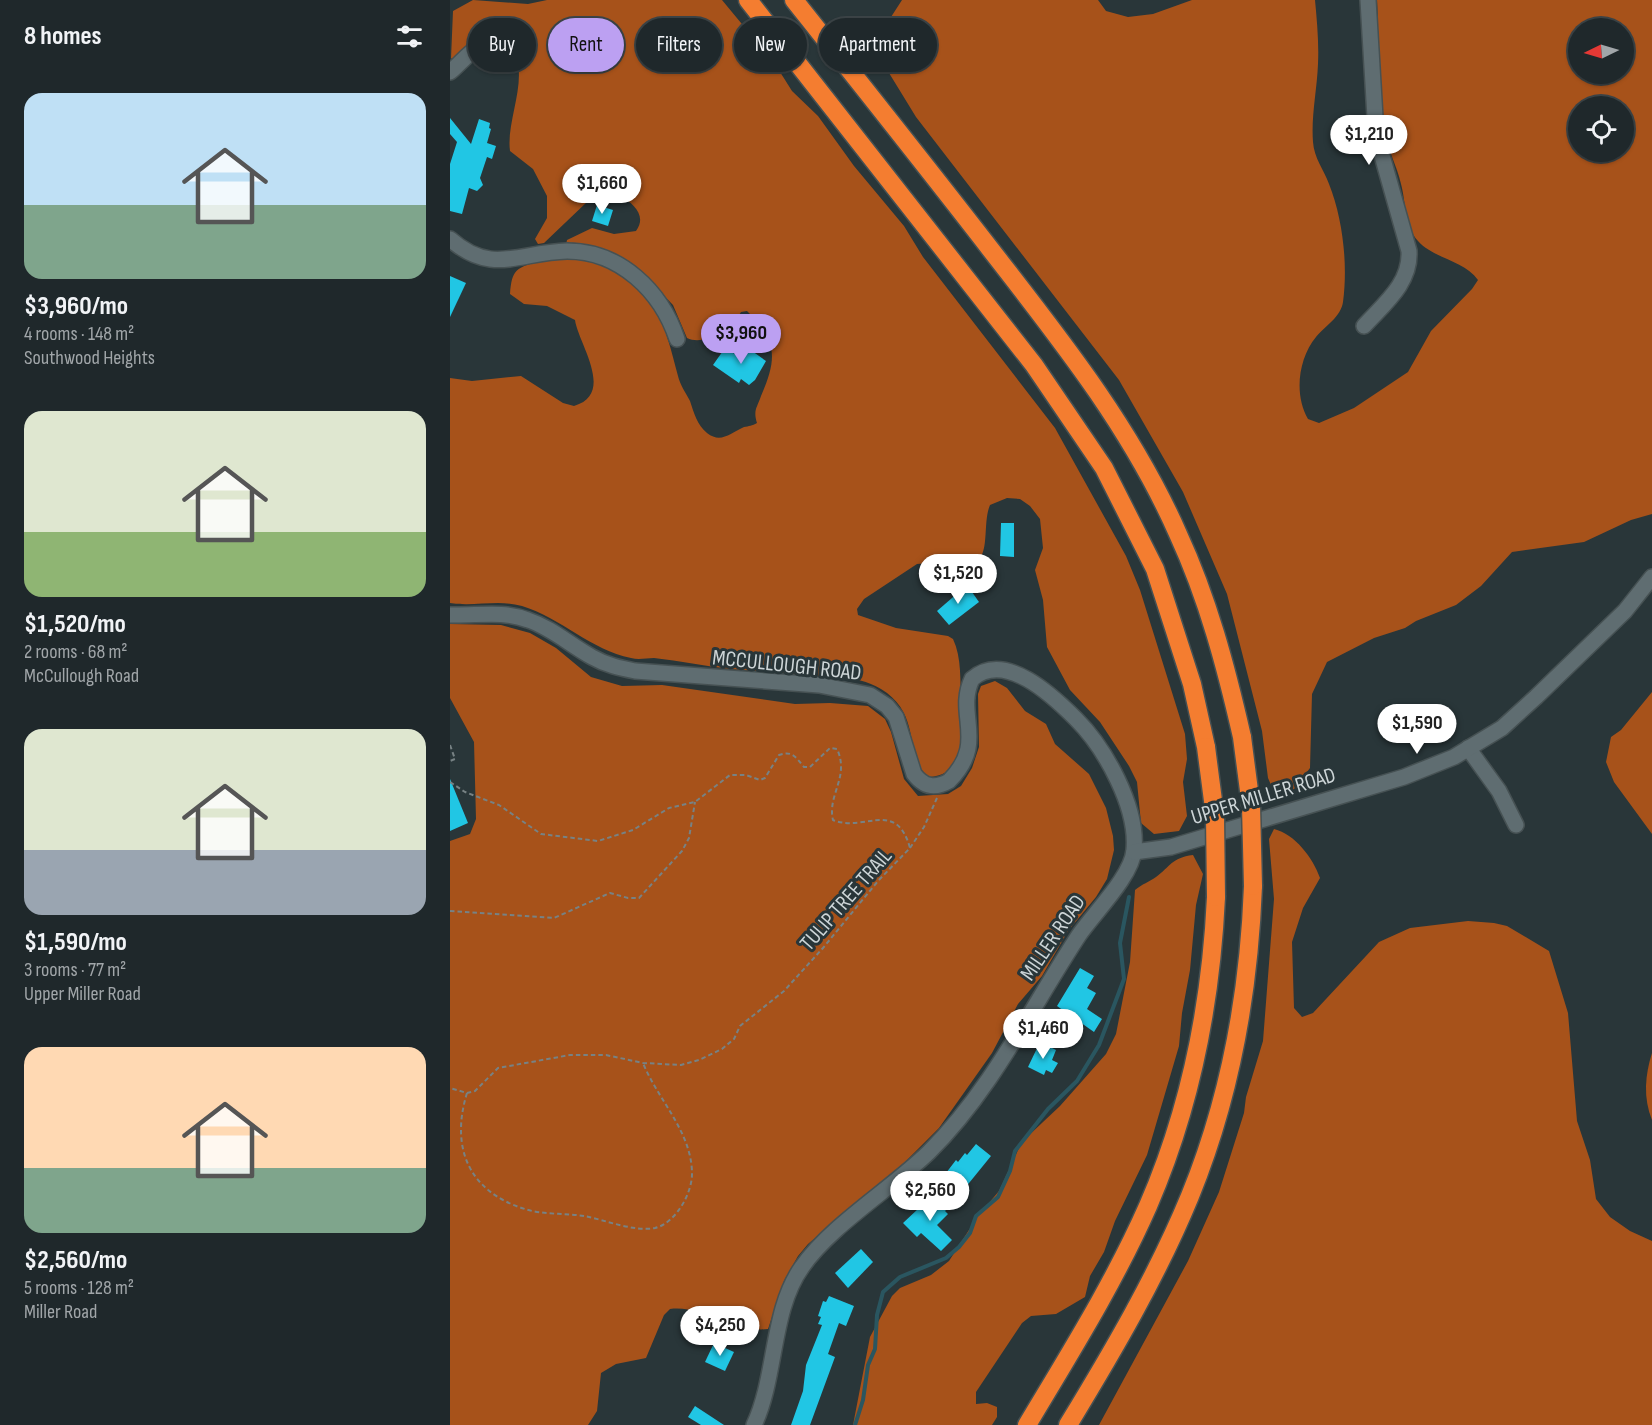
<!DOCTYPE html>
<html lang="en">
<head>
<meta charset="utf-8">
<style>
  :root { --surface:#1f282b; --page:#273033; --text:#f1f3f6; --muted:#a1a6a9; --line:#3c4447; --accent:#bca0f2 }
  body { margin:0; font-family:"Sofia Sans Condensed",sans-serif; background:var(--page); color:var(--text); height:100vh; display:flex; flex-direction:column; font-size:22px; white-space:nowrap }
  * { box-sizing:border-box; margin:0 }
  p { font-size:20px; color:var(--muted) }
  .icon { flex:none; width:33px; height:33px; fill:none; stroke:currentColor; stroke-width:2; stroke-linecap:round; stroke-linejoin:round }
  .map { position:relative; flex:1; overflow:hidden }
  .sheet { display:flex; flex-direction:column; background:var(--surface); width:450px }
  .sheet>* { flex:none }
  .top-card { position:absolute; left:18px; top:18px; width:570px; height:54px; display:flex; gap:12px }
  .needle { width:39px; rotate:265deg }
  .tools { position:absolute; left:1118px; top:18px; display:grid; gap:12px }
  .tools a { display:grid; place-items:center; width:66px; height:66px; border-radius:50%; background:var(--surface); box-shadow:0 2px 4px #0004,0 0 0 2px var(--line); font-size:30px }
  .price { position:absolute; translate:-50% -51px; padding:0 14px; border-radius:21px; background:#fff; color:#222; font-size:20px; line-height:39px; filter:drop-shadow(0 2px 3px #0008) }
  .price::after { content:''; position:absolute; left:50%; top:36px; width:18px; height:14px; margin-left:-9px; background:inherit; clip-path:polygon(0 0,100% 0,50% 100%) }
  .price.current { background:var(--accent); color:#111 }
  ul { padding:0; list-style:none }
  li { display:grid; align-content:center; gap:12px; height:318px; padding:0 24px }
  li span { display:grid; place-items:center; height:186px; border-radius:18px; color:#555 }
  li>.icon { margin-inline-start:auto }
  span .icon { width:108px; height:108px; fill:#fffc; stroke-width:1 }
  li b { font-size:26px }
  h2 { display:flex; justify-content:space-between; align-items:center; height:72px; padding:0 24px; font-size:26px }
  .pill { padding:0 21px; border-radius:27px; background:var(--surface); box-shadow:0 2px 4px #0004,0 0 0 2px var(--line); font-size:21px; line-height:54px }
  .pill.current { background:var(--accent); color:#111 }
  main { display:flex; flex:1; min-height:0 }
  .map>svg:first-child { display:block }
  .forest { fill:#a7521a; fill-rule:evenodd }
  .lines { fill:none; stroke-linecap:round; stroke-linejoin:round }
  .stream { stroke:#2a5660; stroke-width:4 }
  .building { fill:#21c6e4 }
  .minor-casing { stroke:#465153; stroke-width:18 }
  .highway-casing { stroke:#465153; stroke-width:21 }
  .path { stroke:#778284; stroke-width:2; stroke-dasharray:4.5 3; stroke-linecap:butt }
  .minor { stroke:#5f6d71; stroke-width:15 }
  .highway { stroke:#f47d30; stroke-width:18 }
  .highway-bridge-casing { stroke:#465153; stroke-width:21; stroke-linecap:butt }
  .highway-bridge { stroke:#f47d30; stroke-width:18 }
  .labels { text-anchor:middle; stroke-width:6; stroke-linejoin:round; paint-order:stroke }
  .street-label { font-size:22px; fill:#cdd5d7; stroke:#293639 }
</style>
</head>
<body>
<main>
<section class="sheet">
<h2>8 homes<svg class="icon" aria-label="filters" viewBox="0 0 24 24"><path d="M4 7h16M4 17h16"/><circle cx="9" cy="7" r="2"/><circle cx="15" cy="17" r="2"/></svg></h2>
<ul>
<li><span style="background:linear-gradient(#bfe0f5 60%,#7fa58c 0)"><svg class="icon" aria-label="home" viewBox="0 0 24 24"><path d="M3 11l9-7 9 7M6 9v11h12V9"/></svg></span><div><b>$3,960/mo</b><p>4 rooms · 148 m²</p><p>Southwood Heights</p></div></li>
<li><span style="background:linear-gradient(#dfe7d0 65%,#8fb573 0)"><svg class="icon" aria-label="home" viewBox="0 0 24 24"><path d="M3 11l9-7 9 7M6 9v11h12V9"/></svg></span><div><b>$1,520/mo</b><p>2 rooms · 68 m²</p><p>McCullough Road</p></div></li>
<li><span style="background:linear-gradient(#dfe7d0 65%,#9aa5b1 0)"><svg class="icon" aria-label="home" viewBox="0 0 24 24"><path d="M3 11l9-7 9 7M6 9v11h12V9"/></svg></span><div><b>$1,590/mo</b><p>3 rooms · 77 m²</p><p>Upper Miller Road</p></div></li>
<li><span style="background:linear-gradient(#ffd9b3 65%,#7fa58c 0)"><svg class="icon" aria-label="home" viewBox="0 0 24 24"><path d="M3 11l9-7 9 7M6 9v11h12V9"/></svg></span><div><b>$2,560/mo</b><p>5 rooms · 128 m²</p><p>Miller Road</p></div></li>
</ul>
</section>
<div class="map">
<svg width="1202" height="1425" viewBox="0 0 1202 1425">
  <rect width="100%" height="100%" fill="#293639"/>
  <g class="forest">
    <path d="M23,0L78,4L97,0H272L325,64L342,91L368,116L404,166L454,226L473,257L605,428L676,556L690,590L735,734L737,759L733,782L737,816L729,831L704,834L691,823L687,782L679,766L650,722L620,690L597,647L593,600L585,570L593,548L590,519L580,506L570,499L557,498L540,505C533,521 539,549 529,559L467,564L414,599L407,609L408,615L446,628L498,636L503,639C512,658 510,682 511,703C512,730 518,775 479,777C452,758 474,715 431,689C405,673 373,678 343,674C322,671 301,671 280,669C255,666 230,661 204,658C196,658 189,660 181,658C141,650 111,618 72,606C48,599 24,607 0,603V378L22,381L71,376L113,403L124,406C166,394 128,343 125,320L97,306L74,304L60,294C62,269 66,268 90,261C112,255 136,257 157,266C208,291 215,326 228,376C230,385 236,393 240,401C244,413 247,425 257,433C271,444 280,433 294,427C299,426 302,426 307,423C303,410 307,408 311,396C327,359 328,341 297,311L291,312C283,327 255,347 237,338L223,305L197,278L147,247L116,245L117,240L142,228L164,234L186,231C197,216 184,204 171,196L138,201L94,243L88,244L85,239L97,218V196L83,169L60,151C55,114 90,62 48,35C40,29 34,23 24,28L19,45L5,62L1,58L3,11Z"/>
    <path d="M452,0H648L656,11L678,17L703,14L742,0H865C867,21 869,43 868,64C867,90 861,116 863,142C864,158 874,170 879,184C893,219 898,265 893,302C891,317 875,326 866,337C848,359 844,395 858,419L869,423L904,408L958,372L981,331L1022,289L1028,280C1014,260 984,259 968,241C954,225 956,202 951,184C947,166 938,150 934,132C923,90 930,43 927,0H1202V514L1181,520L1134,542L1062,552L1031,586L1006,605L966,621L955,628L924,638L877,662L862,694L860,768L838,797L827,799L818,778L812,731L777,594L733,492L669,380L466,117L428,55L432,31ZM1128,28H1173V74H1128ZM1128,106H1173V152H1128Z"/>
    <path d="M0,624L51,625L80,633L106,648L141,677L172,686L212,685L345,704L380,703L418,706L435,719L441,732L454,779L468,796L498,794L511,786L522,768L529,747L528,694L531,686L545,681L557,688L575,711L596,724L605,744L639,774L656,808L663,836L664,850L657,879L646,897L618,931L592,976L568,1004L542,1053L489,1128L454,1163L358,1244L348,1256L334,1281L318,1329C283,1333 255,1305 220,1309L214,1315L196,1358L166,1364L151,1373L147,1411L138,1425H0V841L20,834L26,819L24,742L0,698Z"/>
    <path d="M1202,692V834L1164,782L1156,762L1161,737L1171,730Z"/>
    <path d="M824,829C845,834 863,858 870,878L853,908L842,942L844,1008L852,1017L863,1013L929,942L960,928L1018,921L1044,923L1057,926L1099,951L1118,1013L1127,1121L1140,1160L1146,1199L1160,1217L1180,1231L1202,1241V1425H649L738,1261L769,1192L794,1113L796,1097L813,1041L824,899L819,839Z"/>
    <path d="M743,855L753,874L746,905L740,970L732,1013L729,1046L697,1155L665,1221L654,1252L640,1276L635,1297L606,1314L581,1316L572,1323L526,1392V1404L537,1403L547,1407V1417L542,1425H403L420,1337L442,1296L450,1288L481,1275L499,1261L528,1216L549,1191L569,1148L576,1138L610,1106L656,1054L666,1034L680,962L685,890C692,884 699,882 706,877C721,866 721,858 743,855Z"/>
    <path d="M1202,1053V1120C1193,1098 1195,1075 1202,1053Z"/>
  </g>
  <g class="lines">
    <path class="stream" d="M405,1425L413,1400L418,1365L425,1349L427,1315L433,1292L450,1277L496,1258L509,1247L520,1233L526,1216L548,1197L560,1171L565,1151L598,1109L627,1081L649,1045L674,979L670,943L679,897"/>
  </g>
  <g class="building">
    <path d="M0,118L21,144L29,119L40,123L39,128L41,129L37,143L46,146L42,159L37,157L30,178L33,185L27,191L19,188L12,214L0,211V164L7,142L0,134Z"/>
    <path d="M147,205L163,210L158,226L142,221Z"/>
    <path d="M0,276L16,283L0,317Z"/>
    <path d="M295,346L316,361L305,380L299,385L291,379L289,383L263,365L275,348L288,356Z"/>
    <path d="M551,523H564V557L550,556Z"/>
    <path d="M517,585L529,602L499,625L487,611Z"/>
    <path d="M0,779L18,823L0,831Z"/>
    <path d="M630,968L644,976L637,988L646,993L637,1009L652,1019L644,1032L607,1006Z"/>
    <path d="M590,1042L606,1050L602,1060L608,1063L602,1073L596,1070L594,1075L578,1067Z"/>
    <path d="M526,1144L541,1156L515,1188L496,1173L506,1160L508,1162L515,1153L517,1155Z"/>
    <path d="M484,1194L497,1209L495,1211L498,1214L487,1225L502,1240L491,1251L471,1233L467,1237L453,1223Z"/>
    <path d="M411,1249L423,1262L398,1288L385,1273Z"/>
    <path d="M379,1296L404,1306L396,1326L389,1323L378,1354L385,1357L360,1425H341L353,1391L356,1365L372,1325L368,1324L371,1317L368,1316L373,1301L376,1302Z"/>
    <path d="M264,1343L284,1352L275,1371L255,1362Z"/>
    <path d="M245,1406L274,1425H251L238,1417Z"/>
  </g>
  <g class="lines">
    <g class="minor-casing">
      <g id="minor">
        <path d="M0,72C15,60 30,36 51,45"/>
        <path d="M0,239C42,276 69,252 117,251C170,251 211,291 227,339"/>
        <path d="M914,326C934,304 961,283 959,251L929,145L925,117L918,0"/>
        <path d="M0,615C27,616 52,610 78,620C102,628 120,645 142,657C156,665 170,668 185,671L369,685L420,695L437,706L446,717L464,774C474,787 485,789 499,781C538,742 505,715 522,679C555,650 603,696 626,719C655,748 688,807 684,850C682,876 644,913 629,935C581,1008 541,1091 479,1152C441,1189 380,1226 352,1267C321,1310 327,1376 304,1425"/>
        <path d="M1018,748L1049,791L1066,825"/>
        <path d="M684,852L721,847L954,777L1004,757L1052,728L1086,697L1175,611L1202,577"/>
      </g>
    </g>
    <g class="highway-casing">
      <g id="highway">
        <path d="M298,0L584,365L654,468L705,569L742,684L756,747"/>
        <path d="M344,0C410,83 476,166 541,250C611,340 682,429 728,534C758,599 776,667 792,737"/>
        <path d="M577,1425C620,1353 664,1283 698,1206C741,1107 761,1003 766,897"/>
        <path d="M618,1425C663,1351 707,1276 740,1196C780,1098 799,992 803,886"/>
      </g>
    </g>
    <g class="path">
      <path d="M0,745L5,759L0,761"/>
      <path d="M0,782L15,792L49,805L91,834L148,841L183,830L219,808L245,802L280,775H296L310,780L315,778L329,755C343,750 346,758 354,767H360L380,748L387,749C400,777 377,795 383,820C414,833 446,798 460,848L428,881L373,948L334,991L290,1026L284,1039L272,1049L249,1060L231,1065L193,1063L156,1055H120L48,1068L25,1091L17,1093L0,1088"/>
      <path d="M460,848L474,827L487,798"/>
      <path d="M0,911L104,918L160,893L178,898H189L232,851L239,838L245,802"/>
      <path d="M17,1093C0,1148 19,1192 75,1209C93,1215 115,1213 134,1216C156,1220 183,1232 205,1228C226,1223 242,1193 242,1174C242,1132 208,1100 193,1063"/>
    </g>
    <use href="#minor" class="minor"/>
    <use href="#highway" class="highway"/>
    <g class="highway-bridge-casing">
      <g id="highway-bridge">
        <path d="M792,737L801,806L803,886"/>
        <path d="M756,747L765,816L766,897"/>
      </g>
    </g>
    <use href="#highway-bridge" class="highway-bridge"/>
  </g>
  <g class="labels">
    <g class="street-label">
      <text transform="translate(337 664) rotate(6)" y="8">MCCULLOUGH ROAD</text>
      <text transform="translate(813 795) rotate(-17)" y="8">UPPER MILLER ROAD</text>
      <text transform="translate(395 899) rotate(-49)" y="8">TULIP TREE TRAIL</text>
      <text transform="translate(602 937) rotate(-56)" y="8">MILLER ROAD</text>
    </g>
  </g>
</svg>
<div class="tools">
<a><svg class="needle" viewBox="-14 -14 28 28"><path d="M0-13l5 13h-10z" fill="#e53935"/><path d="M0 13l5-13h-10z" fill="#a1a6a9"/></svg></a>
<a><svg class="icon" aria-label="locate" viewBox="0 0 24 24"><circle cx="12" cy="12" r="6"/><path d="M12 2v4M12 18v4M2 12h4M18 12h4"/></svg></a>
</div>
<b class="price" style="left:919px;top:166px">$1,210</b>
<b class="price" style="left:152px;top:215px">$1,660</b>
<b class="price current" style="left:291px;top:365px">$3,960</b>
<b class="price" style="left:508px;top:605px">$1,520</b>
<b class="price" style="left:967px;top:755px">$1,590</b>
<b class="price" style="left:593px;top:1060px">$1,460</b>
<b class="price" style="left:480px;top:1222px">$2,560</b>
<b class="price" style="left:270px;top:1357px">$4,250</b>
<div class="top-card">
<a class="pill">Buy</a>
<a class="pill current">Rent</a>
<a class="pill">Filters</a>
<a class="pill">New</a>
<a class="pill">Apartment</a>
</div>
</div>
</main>
</body>
</html>
